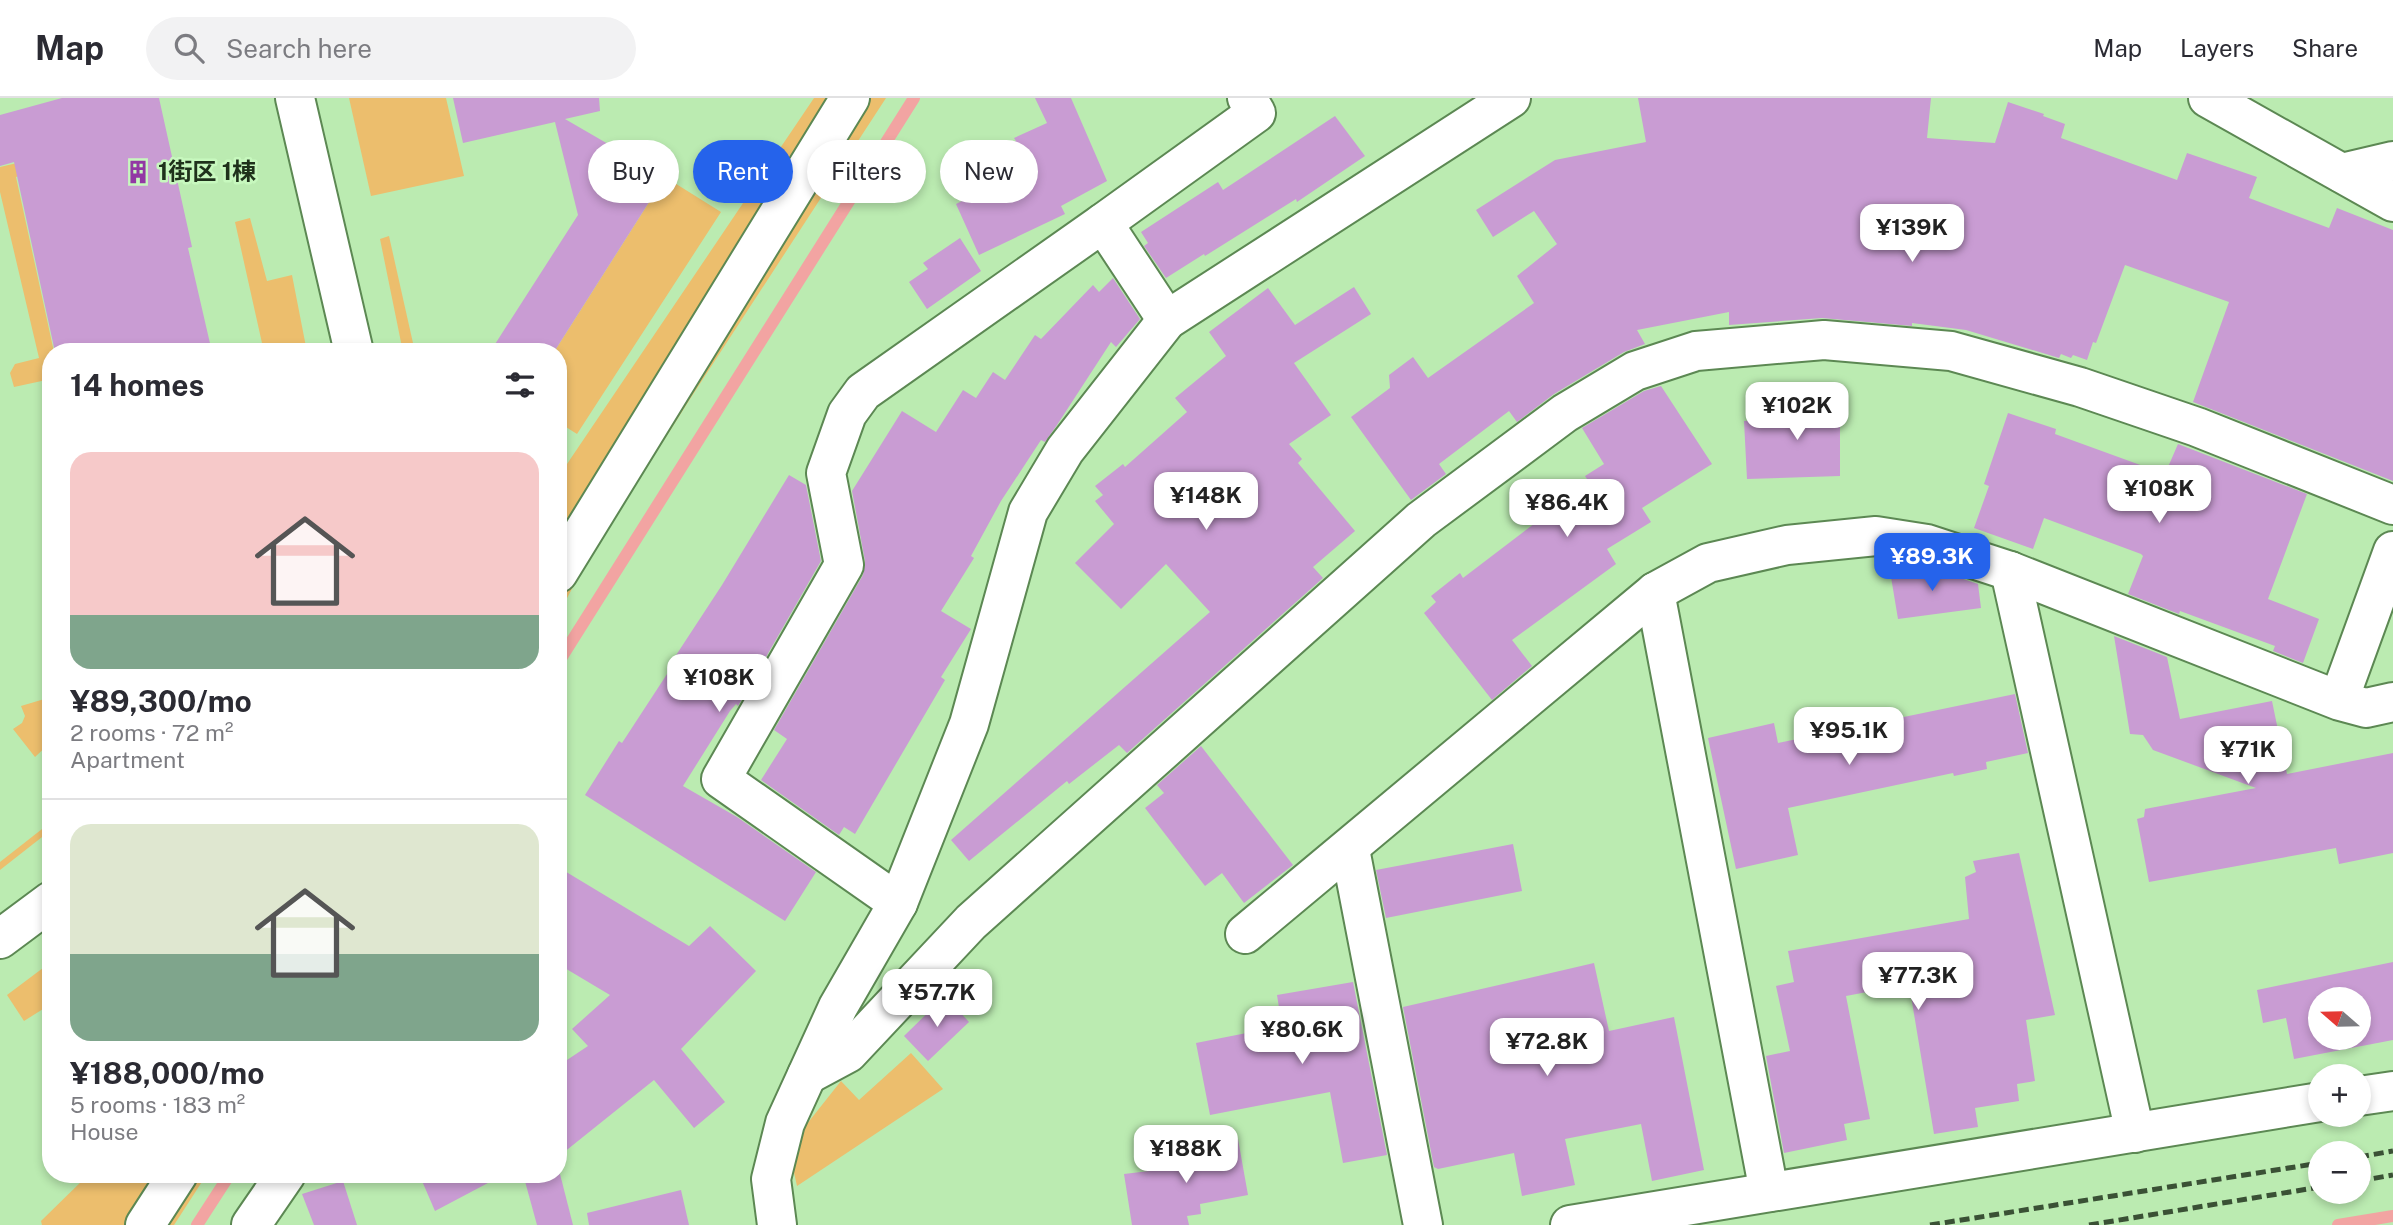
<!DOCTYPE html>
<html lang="en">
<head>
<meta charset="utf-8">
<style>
  :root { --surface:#fff; --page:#f2f2f3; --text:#2b2b33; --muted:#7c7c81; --line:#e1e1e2; --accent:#2563eb }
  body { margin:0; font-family:"Public Sans","Noto Sans JP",sans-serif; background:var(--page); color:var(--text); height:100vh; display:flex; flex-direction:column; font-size:26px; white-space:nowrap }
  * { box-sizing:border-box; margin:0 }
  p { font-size:23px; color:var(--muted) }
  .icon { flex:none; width:38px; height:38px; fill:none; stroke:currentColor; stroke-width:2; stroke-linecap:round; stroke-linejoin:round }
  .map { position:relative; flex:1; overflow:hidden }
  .drawer { position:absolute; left:42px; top:245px; width:525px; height:840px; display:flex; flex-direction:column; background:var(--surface); border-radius:28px; box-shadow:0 4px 10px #0003 }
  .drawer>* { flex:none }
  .hud { position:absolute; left:588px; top:42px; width:665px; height:63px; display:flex; gap:14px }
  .needle { width:46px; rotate:290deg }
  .controls { position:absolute; left:2308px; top:889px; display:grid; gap:14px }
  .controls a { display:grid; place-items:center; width:63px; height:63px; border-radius:50%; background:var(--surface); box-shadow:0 4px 10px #0003; font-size:35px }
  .price { position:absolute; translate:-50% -60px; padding:0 16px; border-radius:14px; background:#fff; color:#222; font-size:23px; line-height:46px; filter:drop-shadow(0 2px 4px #0008) }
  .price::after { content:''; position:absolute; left:50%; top:42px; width:21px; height:16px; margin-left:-10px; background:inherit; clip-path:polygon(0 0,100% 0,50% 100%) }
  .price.current { background:var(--accent); color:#fff }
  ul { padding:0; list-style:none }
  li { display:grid; align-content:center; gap:14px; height:371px; padding:0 28px }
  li+li { border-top:2px solid var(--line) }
  li span { display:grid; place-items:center; height:217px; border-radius:21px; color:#555 }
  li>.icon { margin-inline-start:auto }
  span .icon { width:126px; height:126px; fill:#fffc; stroke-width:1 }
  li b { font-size:30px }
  h2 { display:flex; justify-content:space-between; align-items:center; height:84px; padding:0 28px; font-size:30px }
  .tag { padding:0 24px; border-radius:32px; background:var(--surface); box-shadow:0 4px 10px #0003; font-size:24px; line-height:63px }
  .tag.current { background:var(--accent); color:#fff }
  header { display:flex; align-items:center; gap:42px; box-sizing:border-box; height:98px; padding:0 35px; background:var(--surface); border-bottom:2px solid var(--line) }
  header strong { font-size:33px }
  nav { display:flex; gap:38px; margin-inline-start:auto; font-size:24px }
  .search { width:490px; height:63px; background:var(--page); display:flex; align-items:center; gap:18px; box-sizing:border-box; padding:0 24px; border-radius:38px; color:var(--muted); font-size:26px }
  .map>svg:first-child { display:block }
  .green { fill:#ecbe6d }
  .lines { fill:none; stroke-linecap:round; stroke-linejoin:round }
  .stream { stroke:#f2a4a2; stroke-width:12 }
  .building { fill:#c99cd3; fill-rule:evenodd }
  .minor-casing { stroke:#5c8853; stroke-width:42 }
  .minor { stroke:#fff; stroke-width:38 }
  .rail { stroke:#3a5135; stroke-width:5; stroke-dasharray:10 5; stroke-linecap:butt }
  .labels { text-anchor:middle; stroke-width:5; stroke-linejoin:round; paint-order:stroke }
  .poi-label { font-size:24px; font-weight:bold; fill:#1f311b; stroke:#c7f8be; text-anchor:start }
</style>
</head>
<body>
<header>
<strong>Map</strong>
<div class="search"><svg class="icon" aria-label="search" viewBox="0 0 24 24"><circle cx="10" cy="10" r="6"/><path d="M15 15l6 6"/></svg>Search here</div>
<nav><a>Map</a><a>Layers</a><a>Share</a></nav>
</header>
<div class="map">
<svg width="2393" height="1127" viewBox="0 0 2393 1127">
  <rect width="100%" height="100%" fill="#bbebb1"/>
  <g class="green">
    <path d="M349,0H446L464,78L371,98Z"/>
    <path d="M814,0H886L690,301L582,472L558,517V362L567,366Z"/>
    <path d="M51,57L68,63L16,79L54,254H51V281L14,289L10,275L15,266L39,260L0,94V69Z"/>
    <path d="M665,79L721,114L577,336L558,324V254H554Z"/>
    <path d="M250,120L267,183L292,177L307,254H264L235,124Z"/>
    <path d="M389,138L415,254H403L380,141Z"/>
    <path d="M51,599V644L35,659L13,631L22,625L25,618L21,608Z"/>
    <path d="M51,724V732L0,772V764Z"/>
    <path d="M51,864V906L24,923L7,897Z"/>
    <path d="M911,955L943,991L797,1088L791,1061L795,1041L841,983L859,1002Z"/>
    <path d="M89,1076H207L174,1127H42L41,1123Z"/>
  </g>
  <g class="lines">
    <g class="stream">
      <path d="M558,565L914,0"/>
      <path d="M197,1127L230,1076"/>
      <path d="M2338,1127L2393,1118"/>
    </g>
  </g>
  <g class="building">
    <path d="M62,0H159L192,149L188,150L212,254H55L14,64L0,68V17Z"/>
    <path d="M453,0H599L600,13L565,21L665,79L554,254H490L578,117L555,24L463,45Z"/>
    <path d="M1035,0H1071L1107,83L1061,108L1065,116L979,157L956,106L970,99L967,92L991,79L986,68L992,65L988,56L1016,43L1014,40L1047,25Z"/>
    <path d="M1638,0H1931L1927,40L1995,45L2008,4L2044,16L2043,18L2065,26L2061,40L2177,82L2187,55L2257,79L2249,100L2329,130L2337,110L2393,132V383L2193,304L2229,204L2125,167L2096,245L2093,244L2087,262L2073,257L2071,260L2061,256L2059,260L1966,232L1912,225V228L1822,220L1729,227V214L1637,232L1645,246L1624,254L1554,296L1517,324L1509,313L1439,366L1446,376L1411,402L1351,319L1390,290L1389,277L1413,259L1428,280L1534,205L1517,178L1557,146L1534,113L1493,139L1476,112L1555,62L1646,44Z"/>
    <path d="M1335,18L1365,58L1297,104L1296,101L1205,158L1204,156L1166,180L1144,148L1148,145L1141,134L1218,84L1223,92Z"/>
    <path d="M717,52L745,70L726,97L699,79Z"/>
    <path d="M960,140L981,173L927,211L909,184L928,171L923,165Z"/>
    <path d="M1113,180L1140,221L1116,249L1111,244L1057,327L1045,344L1041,342L1001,403L971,458L974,460L941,513L971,531L941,579L945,582L855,736L844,729L839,737L761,682L787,641L774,632L863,477L865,463L852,393L902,313L936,334L963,292L976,300L993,274L1005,282L1035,237L1041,241L1093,187L1099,194Z"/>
    <path d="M1354,189L1371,216L1294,265L1331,317L1289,346L1302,361L1298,365L1355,433L1313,469L1323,480L1127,655L1119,647L1069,686L1067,683L969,763L951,742L1210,514L1166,466L1121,511L1075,465L1114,426L1095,403L1103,397L1095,388L1123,366L1125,369L1187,314L1175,300L1226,258L1209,234L1268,190L1295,227Z"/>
    <path d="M1661,288L1712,366L1642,410L1651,424L1607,451L1616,466L1512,542L1532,568L1492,602L1424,515L1436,504L1431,498L1460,475L1463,480L1543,419L1539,412L1587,381L1585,378L1604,366L1582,330L1644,293Z"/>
    <path d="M1801,295H1840V378L1747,381L1744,323L1801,319Z"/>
    <path d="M2008,315L2056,331L2055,336L2165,376L2178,346L2307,396L2268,501L2319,521L2303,565L2273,553L2275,548L2180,513L2179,516L2128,496L2143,458L2141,456L2044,420L2033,451L1974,430L1989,388L1984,386Z"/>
    <path d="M789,377L806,387L821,463L738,608L736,606L730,613L683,688L737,719L816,774L785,823L585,697L619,643L622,645L669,573L667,571L722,487Z"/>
    <path d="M1931,470L1978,486L1981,510L1898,521L1890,473Z"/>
    <path d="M2114,538L2167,559L2180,621L2272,603L2287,676L2393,655V755L2339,766L2336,750L2149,784L2137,721L2144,719L2145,711L2256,690L2153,652L2143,637L2130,636Z"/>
    <path d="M2015,596L2028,655L1986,664L1987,671L1954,678L1953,675L1788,710L1798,757L1736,771L1708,640L1774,625L1778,645Z"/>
    <path d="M1201,648L1293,767L1244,805L1222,775L1205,788L1145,710L1164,695L1157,687Z"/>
    <path d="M1513,746L1522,793L1386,820L1376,772Z"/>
    <path d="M2019,755L2055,917L2026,922L2035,983L2017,986L2019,1003L1975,1010L1978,1029L1934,1036L1909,886L1846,898L1870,1021L1844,1026L1847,1042L1784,1055L1766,958L1790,953L1776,888L1794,884L1788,853L1969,821L1965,779L1976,774L1973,763Z"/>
    <path d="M558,769L689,848L710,828L756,873L681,951L725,1004L694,1030L654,982L558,1059V968L588,948L572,931L610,897L558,866Z"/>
    <path d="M2393,864V942L2294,961L2286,920L2263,925L2257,892ZM2320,901H2359V940H2320Z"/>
    <path d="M1594,865L1609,933L1674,919L1704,1072L1652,1083L1641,1026L1565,1041L1575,1087L1522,1098L1514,1055L1438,1071L1434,1069L1403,909Z"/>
    <path d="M1353,884L1387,1057L1343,1065L1330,994L1210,1017L1196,945L1282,928L1277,897Z"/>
    <path d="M945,898L969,924L928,963L904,938Z"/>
    <path d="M1238,1041L1248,1097L1200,1106L1201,1116L1187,1118L1189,1127H1132L1124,1076L1149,1073V1063L1200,1056L1199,1047Z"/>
    <path d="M419,1076H505L435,1113Z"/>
    <path d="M523,1076H560L573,1127H537Z"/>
    <path d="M343,1083L357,1127H314L302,1096Z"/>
    <path d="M681,1092L689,1127H589L587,1115Z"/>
  </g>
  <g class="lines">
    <g class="minor-casing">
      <g id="minor">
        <path d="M295,0L354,254"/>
        <path d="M2208,0L2393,104"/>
        <path d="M2342,75L2393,63"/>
        <path d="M1103,125L1256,15L1247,0"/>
        <path d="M2010,473L2135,1035"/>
        <path d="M558,475L850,0"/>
        <path d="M1655,494L1769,1094"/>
        <path d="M2345,585L2393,453"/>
        <path d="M1350,751L1423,1127"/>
        <path d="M898,805L721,681L844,467L826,375L847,316L863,294L1103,125L1167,222"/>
        <path d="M1245,836L1655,494L1708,465L1787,447L1876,438L1927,446L2010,473L2340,603L2366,610L2393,604"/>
        <path d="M0,841L51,803"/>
        <path d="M807,977L848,955L971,824L1421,422L1565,315L1635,273L1696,253L1824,242L1951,253L2080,289L2197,329L2393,407"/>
        <path d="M2359,998L2393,993"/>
        <path d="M145,1127L178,1076"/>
        <path d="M251,1127L286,1076"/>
        <path d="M777,1127L771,1081L785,1025L838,909L898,805L969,626L1028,414L1065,352L1167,222L1511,0"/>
        <path d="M1570,1127L2320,1004"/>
      </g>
    </g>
    <use href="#minor" class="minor"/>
    <g class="rail">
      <path d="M2359,1059L2393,1053"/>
      <path d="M2359,1083L2393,1077"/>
      <path d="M1930,1127L2320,1065"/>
      <path d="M2089,1127L2320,1089"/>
    </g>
  </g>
  <defs>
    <g id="building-bare" transform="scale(1.89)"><path d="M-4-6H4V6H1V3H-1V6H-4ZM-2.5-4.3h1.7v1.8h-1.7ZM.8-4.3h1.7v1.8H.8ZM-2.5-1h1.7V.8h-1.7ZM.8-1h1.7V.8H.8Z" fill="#9238a4" stroke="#c7f8be" stroke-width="2.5" paint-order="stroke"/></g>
  </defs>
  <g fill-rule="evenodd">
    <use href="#building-bare" x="138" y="74"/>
  </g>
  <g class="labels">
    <g class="poi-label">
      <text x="158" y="82">1街区 1棟</text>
    </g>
  </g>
</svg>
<div class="controls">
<a><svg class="needle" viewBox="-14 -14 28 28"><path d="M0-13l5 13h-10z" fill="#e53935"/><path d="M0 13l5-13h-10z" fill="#7c7c81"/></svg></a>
<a>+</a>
<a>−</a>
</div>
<b class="price" style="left:1912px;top:166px">¥139K</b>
<b class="price" style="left:1797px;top:344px">¥102K</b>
<b class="price" style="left:2159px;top:427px">¥108K</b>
<b class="price" style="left:1206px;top:434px">¥148K</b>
<b class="price" style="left:1567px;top:441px">¥86.4K</b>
<b class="price current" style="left:1932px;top:495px">¥89.3K</b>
<b class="price" style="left:719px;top:616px">¥108K</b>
<b class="price" style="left:1849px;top:669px">¥95.1K</b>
<b class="price" style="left:2248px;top:688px">¥71K</b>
<b class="price" style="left:1918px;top:914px">¥77.3K</b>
<b class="price" style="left:937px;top:931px">¥57.7K</b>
<b class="price" style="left:1302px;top:968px">¥80.6K</b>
<b class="price" style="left:1547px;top:980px">¥72.8K</b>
<b class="price" style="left:1186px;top:1087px">¥188K</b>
<div class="hud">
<a class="tag">Buy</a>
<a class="tag current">Rent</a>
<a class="tag">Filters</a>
<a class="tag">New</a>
</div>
<section class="drawer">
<h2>14 homes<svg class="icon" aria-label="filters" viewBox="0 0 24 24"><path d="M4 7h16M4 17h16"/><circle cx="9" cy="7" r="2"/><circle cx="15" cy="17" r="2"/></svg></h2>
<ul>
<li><span style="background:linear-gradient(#f6c9c9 75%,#7fa58c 0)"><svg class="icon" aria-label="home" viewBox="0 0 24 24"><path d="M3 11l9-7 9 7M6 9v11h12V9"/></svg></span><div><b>¥89,300/mo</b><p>2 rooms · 72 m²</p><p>Apartment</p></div></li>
<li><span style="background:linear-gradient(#dfe7d0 60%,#7fa58c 0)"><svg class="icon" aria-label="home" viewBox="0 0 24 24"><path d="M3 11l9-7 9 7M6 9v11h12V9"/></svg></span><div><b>¥188,000/mo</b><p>5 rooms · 183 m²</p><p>House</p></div></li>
</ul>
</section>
</div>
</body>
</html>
